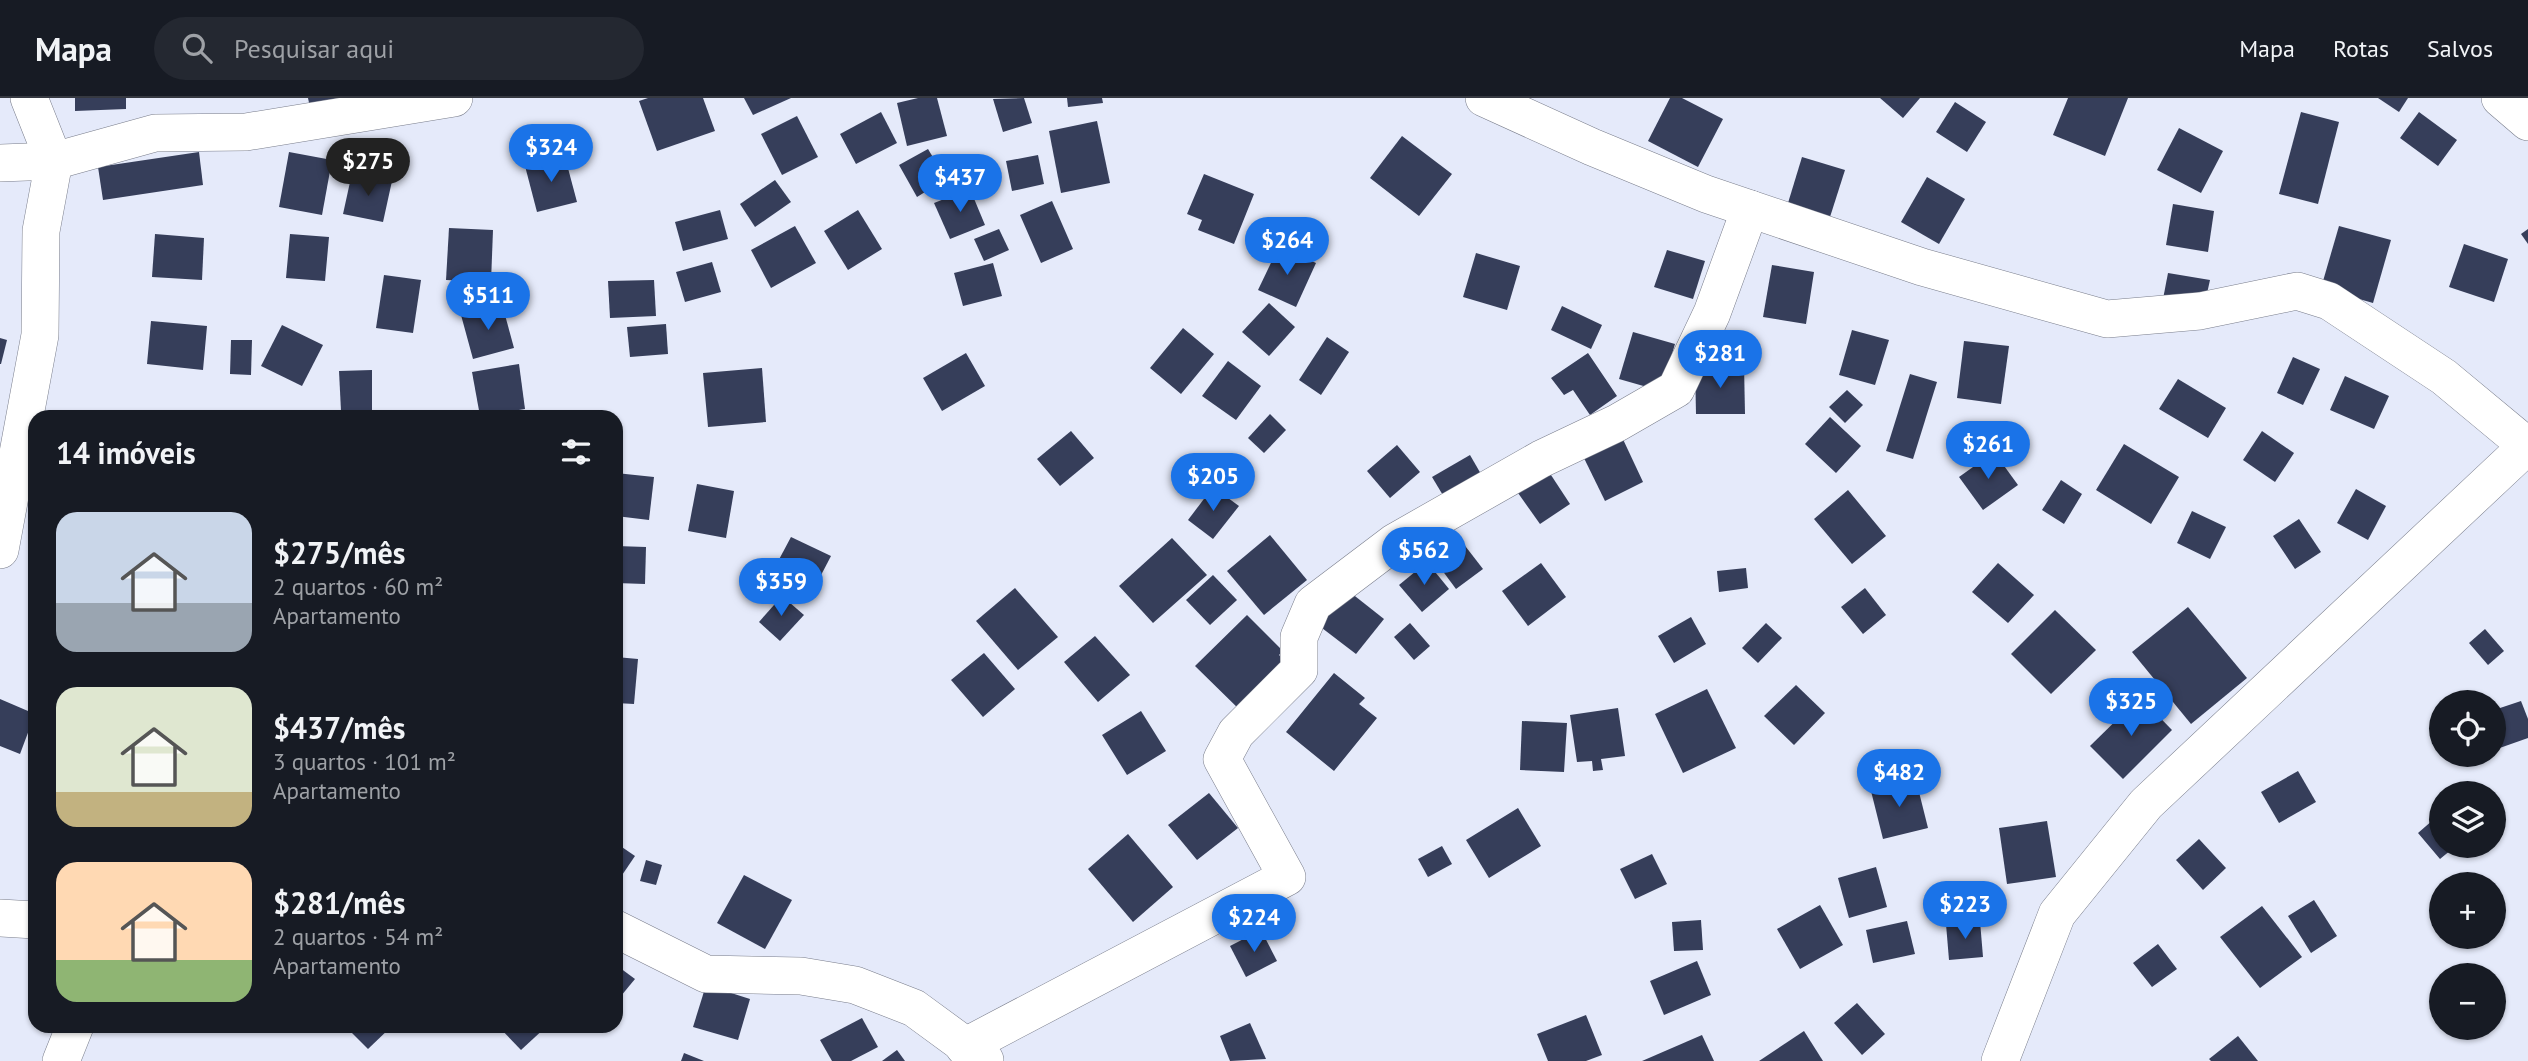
<!DOCTYPE html>
<html lang="pt">
<head>
<meta charset="utf-8">
<style>
  :root { --surface:#171b24; --page:#242831; --text:#f1f3f6; --muted:#9ea1a6; --line:#363941; --accent:#1a73e8 }
  body { margin:0; font-family:"PT Sans",sans-serif; background:var(--page); color:var(--text); height:100vh; display:flex; flex-direction:column; font-size:26px; white-space:nowrap }
  * { box-sizing:border-box; margin:0 }
  p { font-size:23px; color:var(--muted) }
  .icon { flex:none; width:38px; height:38px; fill:none; stroke:currentColor; stroke-width:2; stroke-linecap:round; stroke-linejoin:round }
  .map { position:relative; flex:1; overflow:hidden }
  .side { position:absolute; left:28px; top:312px; width:595px; height:623px; display:flex; flex-direction:column; background:var(--surface); border-radius:21px; box-shadow:0 2px 5px #0004 }
  .side>* { flex:none }
  .fabs { position:absolute; left:2429px; top:592px; display:grid; gap:14px }
  .fabs a { display:grid; place-items:center; width:77px; height:77px; border-radius:50%; background:var(--surface); box-shadow:0 2px 5px #0004; font-size:35px }
  .price { position:absolute; translate:-50% -60px; padding:0 16px; border-radius:24px; background:var(--accent); color:#fff; font-size:23px; line-height:46px; filter:drop-shadow(0 2px 4px #0008) }
  .price::after { content:''; position:absolute; left:50%; top:42px; width:21px; height:16px; margin-left:-10px; background:inherit; clip-path:polygon(0 0,100% 0,50% 100%) }
  .price.active { background:#222; color:#fff }
  ul { padding:0; list-style:none }
  li { display:flex; align-items:center; gap:21px; height:175px; padding:0 28px }
  li span { display:grid; place-items:center; flex:none; width:196px; height:140px; border-radius:21px; color:#555 }
  li>.icon { margin-inline-start:auto }
  span .icon { width:84px; height:84px; fill:#fffc; stroke-width:1 }
  li b { font-size:30px }
  h2 { display:flex; justify-content:space-between; align-items:center; height:84px; padding:0 28px; font-size:30px }
  header { display:flex; align-items:center; gap:42px; box-sizing:border-box; height:98px; padding:0 35px; background:var(--surface); border-bottom:2px solid var(--line) }
  header strong { font-size:33px }
  nav { display:flex; gap:38px; margin-inline-start:auto; font-size:24px }
  .search { width:490px; height:63px; background:var(--page); display:flex; align-items:center; gap:18px; box-sizing:border-box; padding:0 24px; border-radius:38px; color:var(--muted); font-size:26px }
  .map>svg:first-child { display:block }
  .building { fill:#363e5a }
  .lines { fill:none; stroke-linecap:round; stroke-linejoin:round }
  .minor-casing { stroke:#797d8b; stroke-width:38 }
  .minor { stroke:#fff; stroke-width:37 }
</style>
</head>
<body>
<header>
<strong>Mapa</strong>
<div class="search"><svg class="icon" aria-label="search" viewBox="0 0 24 24"><circle cx="10" cy="10" r="6"/><path d="M15 15l6 6"/></svg>Pesquisar aqui</div>
<nav><a>Mapa</a><a>Rotas</a><a>Salvos</a></nav>
</header>
<div class="map">
<svg width="2528" height="963" viewBox="0 0 2528 963">
  <rect width="100%" height="100%" fill="#e5eafa"/>
  <g class="building">
    <path d="M75,0H126V11L75,13Z"/>
    <path d="M308,0H362L311,14Z"/>
    <path d="M648,0H703L715,33L657,53L639,3Z"/>
    <path d="M744,0H791L753,17Z"/>
    <path d="M918,0H937L947,38L907,48L897,5Z"/>
    <path d="M1024,0L1032,25L1003,34L993,1Z"/>
    <path d="M1067,0H1102L1103,5L1068,9Z"/>
    <path d="M1670,0H1682L1723,21L1698,69L1648,43Z"/>
    <path d="M1880,0H1920L1903,20Z"/>
    <path d="M2068,0H2128L2105,58L2053,37Z"/>
    <path d="M2378,0H2408L2399,14Z"/>
    <path d="M1955,4L1986,24L1967,54L1936,34Z"/>
    <path d="M881,14L897,45L856,66L840,36Z"/>
    <path d="M2301,14L2339,24L2318,106L2279,96Z"/>
    <path d="M2419,14L2457,42L2438,68L2400,40Z"/>
    <path d="M797,18L818,59L782,77L761,36Z"/>
    <path d="M1097,23L1110,85L1061,95L1049,33Z"/>
    <path d="M2179,30L2223,53L2201,95L2157,72Z"/>
    <path d="M1402,38L1452,76L1419,118L1370,80Z"/>
    <path d="M928,51L946,81L917,99L899,67Z"/>
    <path d="M199,54L203,87L103,102L98,69Z"/>
    <path d="M289,54L332,62L322,117L279,109Z"/>
    <path d="M1038,57L1044,86L1012,93L1006,63Z"/>
    <path d="M565,59L577,104L537,114L525,68Z"/>
    <path d="M1802,59L1845,72L1830,119L1788,105Z"/>
    <path d="M352,75L392,83L383,124L343,116Z"/>
    <path d="M1204,76L1254,96L1234,146L1198,132L1202,122L1187,116Z"/>
    <path d="M1927,79L1965,101L1939,146L1901,124Z"/>
    <path d="M775,82L791,104L755,129L740,106Z"/>
    <path d="M970,91L985,127L950,141L934,105Z"/>
    <path d="M1052,103L1073,151L1041,165L1020,117Z"/>
    <path d="M2173,106L2214,113L2208,154L2166,147Z"/>
    <path d="M720,112L728,141L683,153L675,124Z"/>
    <path d="M858,112L882,151L848,172L824,133Z"/>
    <path d="M795,128L816,165L771,190L751,152Z"/>
    <path d="M2339,128L2391,142L2373,205L2321,190Z"/>
    <path d="M449,130L493,132L491,184L446,182Z"/>
    <path d="M999,131L1009,152L984,163L974,141Z"/>
    <path d="M2528,131V146L2521,136Z"/>
    <path d="M155,136L204,140L202,182L152,179Z"/>
    <path d="M290,136L329,139L325,183L286,180Z"/>
    <path d="M2464,146L2508,161L2494,204L2449,189Z"/>
    <path d="M1279,148L1316,165L1296,209L1258,192Z"/>
    <path d="M1667,152L1705,163L1693,201L1654,189Z"/>
    <path d="M1476,155L1520,168L1507,212L1463,199Z"/>
    <path d="M712,164L721,194L685,204L676,174Z"/>
    <path d="M993,165L1002,198L963,208L954,175Z"/>
    <path d="M1772,167L1814,174L1806,226L1763,219Z"/>
    <path d="M2168,175L2210,182L2204,209L2163,201Z"/>
    <path d="M384,177L421,182L413,235L376,230Z"/>
    <path d="M654,182L656,218L610,220L608,183Z"/>
    <path d="M1269,205L1295,229L1269,258L1242,234Z"/>
    <path d="M502,206L514,250L473,261L461,217Z"/>
    <path d="M1562,208L1602,227L1591,251L1551,232Z"/>
    <path d="M151,223L207,228L203,272L147,266Z"/>
    <path d="M666,226L668,256L630,259L627,229Z"/>
    <path d="M282,227L323,247L302,288L261,268Z"/>
    <path d="M1183,230L1214,256L1181,296L1150,270Z"/>
    <path d="M1852,232L1889,242L1875,287L1839,277Z"/>
    <path d="M1633,234L1675,246L1661,293L1619,281Z"/>
    <path d="M1327,239L1349,254L1321,297L1299,282Z"/>
    <path d="M0,240L7,242L1,266H0Z"/>
    <path d="M231,242H252L251,277L230,276Z"/>
    <path d="M1964,243L2009,248L2001,306L1957,300Z"/>
    <path d="M966,255L985,288L942,313L923,280Z"/>
    <path d="M1588,255L1617,298L1590,317L1573,292L1564,297L1551,280Z"/>
    <path d="M2293,259L2320,271L2303,307L2277,295Z"/>
    <path d="M1228,263L1261,288L1236,322L1202,298Z"/>
    <path d="M519,266L525,311L480,318L472,274Z"/>
    <path d="M1744,267L1745,316H1696L1695,268Z"/>
    <path d="M762,270L766,324L708,329L703,275Z"/>
    <path d="M372,272V312L341,313L339,273Z"/>
    <path d="M1910,276L1937,284L1913,361L1886,353Z"/>
    <path d="M2345,278L2389,298L2374,331L2330,312Z"/>
    <path d="M2178,281L2226,310L2208,340L2159,311Z"/>
    <path d="M1847,292L1863,307L1845,325L1829,309Z"/>
    <path d="M1270,316L1286,332L1264,355L1248,340Z"/>
    <path d="M1830,319L1861,348L1836,375L1805,346Z"/>
    <path d="M1071,333L1094,360L1060,388L1037,361Z"/>
    <path d="M2262,333L2294,355L2275,384L2243,362Z"/>
    <path d="M1621,337L1643,384L1605,403L1582,356Z"/>
    <path d="M2124,346L2179,379L2151,426L2096,392Z"/>
    <path d="M1397,347L1420,374L1390,400L1367,373Z"/>
    <path d="M1994,354L2018,387L1983,412L1959,379Z"/>
    <path d="M1470,357L1485,383L1447,404L1432,379Z"/>
    <path d="M1549,374L1570,406L1540,426L1518,395Z"/>
    <path d="M616,375L654,379L649,422L616,418Z"/>
    <path d="M2061,382L2082,396L2064,426L2042,412Z"/>
    <path d="M697,386L734,393L726,440L688,433Z"/>
    <path d="M1213,389L1239,408L1213,441L1188,422Z"/>
    <path d="M2356,391L2386,408L2368,442L2337,425Z"/>
    <path d="M1848,392L1886,438L1852,466L1814,421Z"/>
    <path d="M2192,413L2226,429L2210,461L2177,445Z"/>
    <path d="M2299,421L2321,454L2295,471L2273,438Z"/>
    <path d="M1270,437L1307,482L1264,517L1227,473Z"/>
    <path d="M791,439L831,458L807,504L767,484Z"/>
    <path d="M1172,440L1207,477L1153,525L1119,488Z"/>
    <path d="M1459,440L1483,471L1456,491L1433,460Z"/>
    <path d="M616,448L646,449L645,486L616,485Z"/>
    <path d="M1427,464L1449,491L1422,514L1399,487Z"/>
    <path d="M1541,465L1566,499L1528,528L1502,493Z"/>
    <path d="M1998,465L2034,497L2008,525L1972,494Z"/>
    <path d="M1746,470L1748,490L1719,494L1717,473Z"/>
    <path d="M1213,477L1237,502L1210,527L1186,502Z"/>
    <path d="M1015,490L1058,539L1018,572L976,523Z"/>
    <path d="M1865,490L1886,517L1863,536L1841,509Z"/>
    <path d="M1346,491L1384,521L1356,556L1318,527Z"/>
    <path d="M782,498L804,517L780,543L759,524Z"/>
    <path d="M2188,509L2247,580L2191,626L2132,554Z"/>
    <path d="M2055,512L2096,552L2051,596L2011,556Z"/>
    <path d="M1247,517L1283,553L1279,557L1292,569L1244,616L1195,568Z"/>
    <path d="M1691,519L1706,546L1674,565L1658,538Z"/>
    <path d="M1410,525L1430,548L1414,562L1394,539Z"/>
    <path d="M1766,525L1782,540L1758,565L1742,550Z"/>
    <path d="M2485,531L2504,553L2488,567L2469,545Z"/>
    <path d="M1095,538L1130,577L1098,604L1064,564Z"/>
    <path d="M984,555L1015,591L983,619L951,582Z"/>
    <path d="M616,559L638,561L634,606L616,605Z"/>
    <path d="M1334,575L1365,600L1359,606L1377,620L1334,673L1286,634Z"/>
    <path d="M1796,587L1825,615L1794,647L1764,618Z"/>
    <path d="M1707,591L1736,650L1683,675L1655,616Z"/>
    <path d="M2140,599L2172,632L2123,681L2090,648Z"/>
    <path d="M0,601L35,616L20,656L0,648Z"/>
    <path d="M2521,603L2528,621V640L2494,652V612Z"/>
    <path d="M1618,610L1625,658L1601,661L1603,672L1593,673L1592,663L1577,664L1570,617Z"/>
    <path d="M1141,613L1166,653L1127,677L1102,637Z"/>
    <path d="M1522,623L1567,625L1564,674L1520,672Z"/>
    <path d="M2298,673L2316,704L2279,725L2261,694Z"/>
    <path d="M1916,682L1928,730L1883,741L1871,693Z"/>
    <path d="M1209,695L1238,730L1197,762L1168,727Z"/>
    <path d="M1518,710L1541,748L1489,780L1466,742Z"/>
    <path d="M2441,715V747H2457L2440,761L2418,735Z"/>
    <path d="M2047,723L2056,779L2007,786L1999,730Z"/>
    <path d="M1128,736L1173,789L1133,824L1088,771Z"/>
    <path d="M2199,741L2226,770L2203,792L2176,762Z"/>
    <path d="M616,745L635,758L616,786Z"/>
    <path d="M1442,748L1452,766L1428,779L1418,761Z"/>
    <path d="M1652,756L1667,786L1635,801L1620,771Z"/>
    <path d="M646,762L662,767L656,787L640,783Z"/>
    <path d="M1876,769L1887,809L1849,820L1838,780Z"/>
    <path d="M744,777L792,802L765,851L717,825Z"/>
    <path d="M2314,802L2337,838L2311,855L2288,818Z"/>
    <path d="M1820,807L1843,847L1800,871L1777,831Z"/>
    <path d="M2262,808L2302,859L2260,890L2220,839Z"/>
    <path d="M1701,822L1703,852L1674,853L1672,824Z"/>
    <path d="M1907,823L1915,856L1873,865L1866,832Z"/>
    <path d="M1980,823L1983,859L1949,862L1946,826Z"/>
    <path d="M1261,832L1277,863L1246,879L1230,848Z"/>
    <path d="M2158,846L2177,871L2152,889L2133,865Z"/>
    <path d="M1697,863L1711,897L1664,917L1650,883Z"/>
    <path d="M616,867L635,881L616,904Z"/>
    <path d="M706,887L750,901L738,942L693,929Z"/>
    <path d="M1857,905L1885,936L1862,957L1834,925Z"/>
    <path d="M1586,917L1602,957L1586,963H1548L1537,936Z"/>
    <path d="M862,920L878,949L851,963H832L820,942Z"/>
    <path d="M1250,925L1266,961L1230,963L1220,938Z"/>
    <path d="M345,928H392L368,951Z"/>
    <path d="M498,928H547L521,952Z"/>
    <path d="M1804,933L1823,963H1759Z"/>
    <path d="M1702,937L1714,963H1642Z"/>
    <path d="M2238,938L2258,963H2211L2209,961Z"/>
    <path d="M897,952L905,963H882Z"/>
    <path d="M684,955L704,963H681Z"/>
  </g>
  <g class="lines">
    <g class="minor-casing">
      <g id="minor">
        <path d="M1484,0L1592,49L1706,96L1922,169L2107,221L2200,213L2297,193L2329,203L2444,279L2527,348"/>
        <path d="M2500,0L2528,24"/>
        <path d="M0,65L54,63L155,35L246,34L454,0"/>
        <path d="M0,452L40,237L41,133L54,63L29,0"/>
        <path d="M0,820L35,822"/>
        <path d="M616,831L706,876L801,878L855,887L914,910L985,962"/>
        <path d="M964,949L1287,779L1222,661L1236,635L1299,572V539L1313,506L1395,444L1541,361L1617,325L1676,291L1712,215L1750,111"/>
        <path d="M61,963L75,928"/>
        <path d="M2000,963L2057,816L2146,706L2528,347"/>
      </g>
    </g>
    <use href="#minor" class="minor"/>
  </g>
</svg>
<div class="fabs">
<a><svg class="icon" aria-label="locate" viewBox="0 0 24 24"><circle cx="12" cy="12" r="6"/><path d="M12 2v4M12 18v4M2 12h4M18 12h4"/></svg></a>
<a><svg class="icon" aria-label="layers" viewBox="0 0 24 24"><path d="M12 4l9 5-9 5-9-5zM3 14l9 5 9-5"/></svg></a>
<a>+</a>
<a>−</a>
</div>
<b class="price" style="left:551px;top:86px">$324</b>
<b class="price active" style="left:368px;top:100px">$275</b>
<b class="price" style="left:960px;top:116px">$437</b>
<b class="price" style="left:1287px;top:179px">$264</b>
<b class="price" style="left:488px;top:234px">$511</b>
<b class="price" style="left:1720px;top:292px">$281</b>
<b class="price" style="left:1988px;top:383px">$261</b>
<b class="price" style="left:1213px;top:415px">$205</b>
<b class="price" style="left:1424px;top:489px">$562</b>
<b class="price" style="left:781px;top:520px">$359</b>
<b class="price" style="left:2131px;top:640px">$325</b>
<b class="price" style="left:1899px;top:711px">$482</b>
<b class="price" style="left:1965px;top:843px">$223</b>
<b class="price" style="left:1254px;top:856px">$224</b>
<section class="side">
<h2>14 imóveis<svg class="icon" aria-label="filters" viewBox="0 0 24 24"><path d="M4 7h16M4 17h16"/><circle cx="9" cy="7" r="2"/><circle cx="15" cy="17" r="2"/></svg></h2>
<ul>
<li><span style="background:linear-gradient(#c9d6e8 65%,#9aa5b1 0)"><svg class="icon" aria-label="home" viewBox="0 0 24 24"><path d="M3 11l9-7 9 7M6 9v11h12V9"/></svg></span><div><b>$275/mês</b><p>2 quartos · 60 m²</p><p>Apartamento</p></div></li>
<li><span style="background:linear-gradient(#dfe7d0 75%,#c2b280 0)"><svg class="icon" aria-label="home" viewBox="0 0 24 24"><path d="M3 11l9-7 9 7M6 9v11h12V9"/></svg></span><div><b>$437/mês</b><p>3 quartos · 101 m²</p><p>Apartamento</p></div></li>
<li><span style="background:linear-gradient(#ffd9b3 70%,#8fb573 0)"><svg class="icon" aria-label="home" viewBox="0 0 24 24"><path d="M3 11l9-7 9 7M6 9v11h12V9"/></svg></span><div><b>$281/mês</b><p>2 quartos · 54 m²</p><p>Apartamento</p></div></li>
</ul>
</section>
</div>
</body>
</html>
